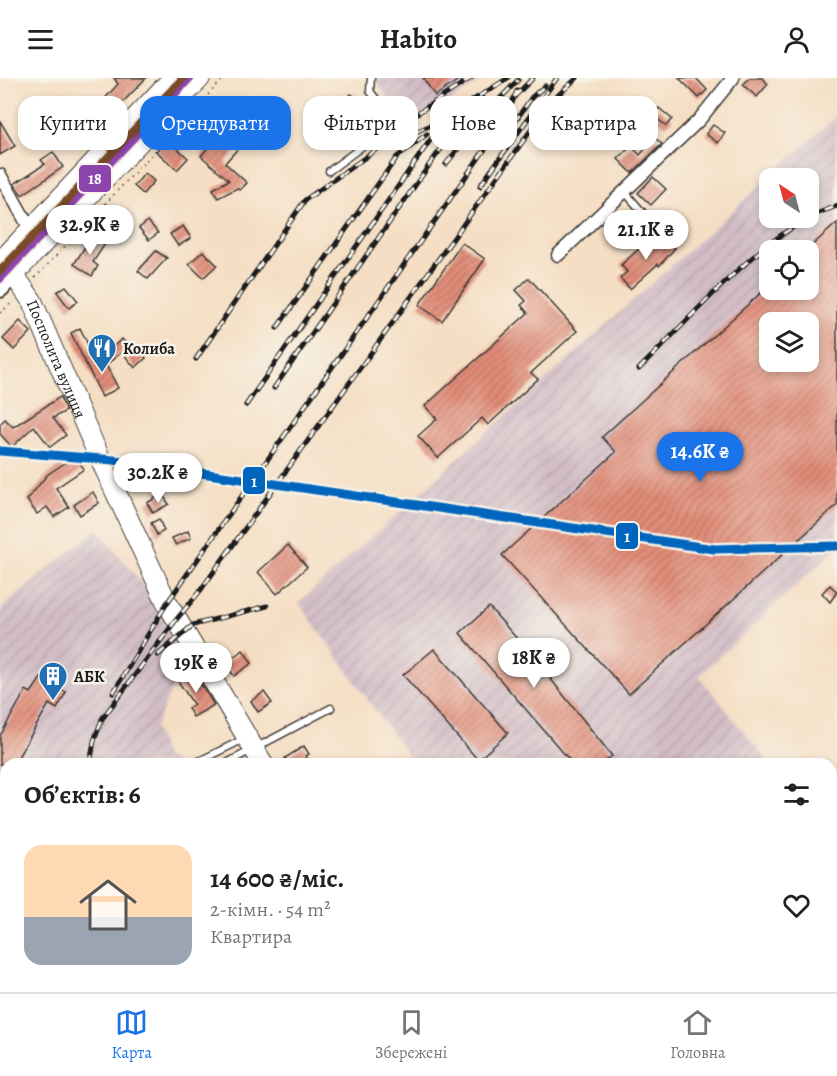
<!DOCTYPE html>
<html lang="uk">
<head>
<meta charset="utf-8">
<style>
  :root { --surface:#fff; --page:#f2f2f2; --text:#202124; --muted:#757577; --line:#e0e0e0; --accent:#1a73e8 }
  body { margin:0; font-family:Alegreya,serif; background:var(--page); color:var(--text); height:100vh; display:flex; flex-direction:column; font-size:22px; white-space:nowrap }
  * { box-sizing:border-box; margin:0 }
  p { font-size:20px; color:var(--muted) }
  .icon { flex:none; width:33px; height:33px; fill:none; stroke:currentColor; stroke-width:2; stroke-linecap:round; stroke-linejoin:round }
  .map { position:relative; flex:1; overflow:hidden }
  .sheet { position:absolute; left:0px; top:680px; width:837px; height:236px; display:flex; flex-direction:column; background:var(--surface); border-radius:18px 18px 0 0; box-shadow:0 3px 9px #0003 }
  .sheet>* { flex:none }
  .banner { position:absolute; left:18px; top:18px; width:801px; height:54px; display:flex; gap:12px }
  .needle { width:39px; rotate:324deg }
  .tools { position:absolute; left:759px; top:90px; display:grid; gap:12px }
  .tools a { display:grid; place-items:center; width:60px; height:60px; border-radius:12px; background:var(--surface); box-shadow:0 3px 9px #0003; font-size:30px }
  .price { position:absolute; translate:-50% -51px; padding:0 14px; border-radius:21px; background:#fff; color:#222; font-size:20px; line-height:39px; filter:drop-shadow(0 2px 3px #0008) }
  .price::after { content:''; position:absolute; left:50%; top:36px; width:18px; height:14px; margin-left:-9px; background:inherit; clip-path:polygon(0 0,100% 0,50% 100%) }
  .price.on { background:var(--accent); color:#fff }
  ul { padding:0; list-style:none }
  li { display:flex; align-items:center; gap:18px; height:150px; padding:0 24px }
  li span { display:grid; place-items:center; flex:none; width:168px; height:120px; border-radius:18px; color:#555 }
  li>.icon { margin-inline-start:auto }
  span .icon { width:72px; height:72px; fill:#fffc; stroke-width:1 }
  li b { font-size:26px }
  h2 { display:flex; justify-content:space-between; align-items:center; height:72px; padding:0 24px; font-size:26px }
  .tag { padding:0 21px; border-radius:18px; background:var(--surface); box-shadow:0 3px 9px #0003; font-size:21px; line-height:54px }
  .tag.on { background:var(--accent); color:#fff }
  header { display:flex; justify-content:space-between; align-items:center; height:78px; padding:0 24px; background:var(--surface); font-size:27px; font-weight:700 }
  .tab-bar { display:flex; justify-content:space-around; align-items:center; height:84px; border-top:2px solid var(--line); background:var(--surface); font-size:16px; color:var(--muted) }
  .tab-bar a { display:grid; justify-items:center; gap:3px }
  .tab-bar .on { color:var(--accent) }
  .map>svg:first-child { display:block }
  .industrial { fill:url(#industrial-furrows); fill-rule:evenodd }
  .building { fill:url(#building-hatch); fill-rule:evenodd }
  .lines { fill:none; stroke-linecap:round; stroke-linejoin:round }
  .service-casing { stroke:#3d3935; stroke-width:9 }
  .minor-casing { stroke:#3d3935; stroke-width:15 }
  .tertiary-casing { stroke:#3d3935; stroke-width:18 }
  .secondary-casing { stroke:#3d3935; stroke-width:20 }
  .trunk-casing { stroke:#3d3935; stroke-width:22 }
  .path { stroke:#3d3935; stroke-width:1.5; stroke-dasharray:1.5 4.5; stroke-linecap:butt }
  .service { stroke:#fff; stroke-width:6 }
  .minor { stroke:#fff; stroke-width:12 }
  .tertiary { stroke:#fff; stroke-width:15 }
  .secondary { stroke:#fff; stroke-width:16 }
  .trunk { stroke:#fff; stroke-width:20 }
  .rail-casing { stroke:#1c1c1c; stroke-width:5 }
  .rail { stroke:#f7f3e8; stroke-width:3; stroke-dasharray:9; stroke-linecap:butt }
  .tram-1-casing { stroke:#f7f3e8; stroke-width:12 }
  .tram-2-casing { stroke:#f7f3e8; stroke-width:12 }
  .tram-1 { stroke:#8e44ad; stroke-width:8 }
  .tram-2 { stroke:#7a4b2a; stroke-width:8 }
  .metro-1-casing { stroke:#f7f3e8; stroke-width:14 }
  .metro-1 { stroke:#0065bd; stroke-width:9 }
  .labels { text-anchor:middle; stroke-width:5; stroke-linejoin:round; paint-order:stroke }
  .poi-label { font-size:16px; font-weight:bold; fill:#1c1c1c; stroke:#f7f3e8; text-anchor:start }
  .street-label { font-size:16px; fill:#1c1c1c; stroke:#f7f3e8 }
  .line-badge { stroke:#f7f3e8; stroke-width:2 }
  .badge-label { font-size:16px; text-anchor:middle; font-weight:bold; fill:#fff }
</style>
</head>
<body>
<header><svg class="icon" aria-label="menu" viewBox="0 0 24 24"><path d="M4 6h16M4 12h16M4 18h16"/></svg>Habito<svg class="icon" aria-label="person" viewBox="0 0 24 24"><circle cx="12" cy="8" r="4"/><path d="M4 21q1-7 8-7t8 7"/></svg></header>
<div class="map">
<svg width="837" height="914" viewBox="0 0 837 914">
  <defs>
    <pattern id="industrial-furrows" width="10" height="10" patternUnits="userSpaceOnUse" patternTransform="scale(1.5)"><rect width="10" height="10" fill="#d2bdc6"/><path d="M-1 1l2-2M0 10L10 0M9 11l2-2" fill="none" stroke="#b4a2aa"/></pattern>
    <pattern id="building-hatch" width="6" height="6" patternUnits="userSpaceOnUse" patternTransform="scale(1.5)"><rect width="6" height="6" fill="#e28d79"/><path d="M-1 1l2-2M0 6l6-6M5 7l2-2" fill="none" stroke="#b67262"/></pattern>
  </defs>
  <rect width="100%" height="100%" fill="#f7f3e8"/>
  <filter id="ink" filterUnits="userSpaceOnUse"><feTurbulence type="fractalNoise" baseFrequency=".0167" numOctaves="2"/><feDisplacementMap in="SourceGraphic" scale="12" xChannelSelector="R" yChannelSelector="G"/><feConvolveMatrix kernelMatrix="1 2 1 2 8 2 1 2 1" color-interpolation-filters="sRGB"/></filter>
  <filter id="wash" filterUnits="userSpaceOnUse"><feTurbulence type="fractalNoise" baseFrequency=".008" numOctaves="4" result="noise"/><feDisplacementMap in="SourceGraphic" scale="24" xChannelSelector="R" yChannelSelector="G"/><feGaussianBlur stdDeviation="1.35" result="paint"/><feColorMatrix in="noise" values="0 0 0 0 0 0 0 0 0 0 0 0 0 0 0 0 0 1.4 0 .05"/><feComposite in="paint" operator="in"/></filter>
  <g filter="url(#wash)">
    <rect width="100%" height="100%" fill="#f5dec3"/>
    <g class="industrial">
      <path d="M378,0H485L440,30L417,39L409,29L400,36L377,5Z"/>
      <path d="M837,38V469L699,598L769,685H413L299,525ZM770,100H808V140H770ZM770,172H808V212H770ZM770,244H808V284H770Z"/>
      <path d="M97,451L152,517L183,584L155,650L165,679L177,685L6,686V909H154L157,914H0V531Z"/>
      <path d="M488,909H546L540,914H491Z"/>
    </g>
    <g id="blocks">
      <g class="building">
        <path d="M114,0H146L105,43L108,46L86,68L74,55L118,6Z"/>
        <path d="M423,0H461L435,18Z"/>
        <path d="M679,0H696L707,12L699,20Z"/>
        <path d="M749,0H762L768,6L757,19L743,7Z"/>
        <path d="M351,16L369,29L360,40L343,27Z"/>
        <path d="M659,30L672,41L666,48L653,37Z"/>
        <path d="M204,32L242,66L225,85L247,105L240,112L237,110L218,120L213,111L229,102L201,78L216,60L195,42Z"/>
        <path d="M256,36L267,44L253,64L242,55Z"/>
        <path d="M0,43L15,68L0,77Z"/>
        <path d="M181,47L190,56L177,70L188,80L177,92L156,73Z"/>
        <path d="M713,47L725,55L718,65L706,56Z"/>
        <path d="M655,60L662,66L632,95L618,81L631,68L640,77Z"/>
        <path d="M53,74L63,89L22,117L14,106L45,86L41,82Z"/>
        <path d="M145,95L154,103L143,116L134,108Z"/>
        <path d="M653,99L666,111L651,127L638,115Z"/>
        <path d="M110,135L125,150L117,159L101,145Z"/>
        <path d="M148,143L158,155L149,162L139,150Z"/>
        <path d="M837,145V427L629,616L502,477L616,374L602,359L764,212H808V171ZM770,244H808V284H770Z"/>
        <path d="M183,148L191,160L178,168L170,156Z"/>
        <path d="M662,156L675,170L659,188L658,186L630,211L620,200L627,194L621,187L641,169L644,172Z"/>
        <path d="M92,158L105,166L93,184L98,188L92,198L74,186Z"/>
        <path d="M462,165L485,181L442,243L419,227Z"/>
        <path d="M156,173L167,180L148,201L138,193Z"/>
        <path d="M203,173L217,187L203,200L189,186Z"/>
        <path d="M529,200L577,253L531,295L538,301L488,347L482,340L438,380L418,358L437,341L425,328L528,235L521,227L526,223L516,212Z"/>
        <path d="M66,208L78,223L69,230L57,214Z"/>
        <path d="M20,243L31,254L14,272L3,261Z"/>
        <path d="M80,250L96,283L122,261L135,276L140,272L146,280L135,290L122,274L106,287L118,310L102,319L71,255Z"/>
        <path d="M60,319L66,333L53,340L66,357L50,369L34,348L12,369L0,356V346L5,341L13,349Z"/>
        <path d="M75,378L84,391L56,410L69,429L54,439L47,429L37,436L27,422L47,397Z"/>
        <path d="M93,414L99,425L80,437L74,427Z"/>
        <path d="M162,416L169,426L153,435L147,425Z"/>
        <path d="M159,441L164,453L157,457L151,445Z"/>
        <path d="M188,453L191,460L176,467L172,460Z"/>
        <path d="M288,467L307,489L277,516L258,494Z"/>
        <path d="M830,507L837,514L830,524L822,515Z"/>
        <path d="M489,529L534,580L612,678L602,686H573L460,555Z"/>
        <path d="M434,571L508,655L478,682L403,597Z"/>
        <path d="M243,572L252,585L234,598L225,585Z"/>
        <path d="M193,593L214,627L193,639L188,630L194,627L178,603Z"/>
        <path d="M41,600L66,614L57,631L49,626L14,686H0V658L26,612L31,615Z"/>
        <path d="M264,614L272,625L258,634L251,623Z"/>
        <path d="M304,668L309,676L306,678L310,686H288L285,680Z"/>
      </g>
    </g>
  </g>
  <g filter="url(#ink)">
    <use href="#blocks" fill-opacity="0" stroke="#3d3935" stroke-width="1.5"/>
    <g class="lines">
      <g class="service-casing">
        <g id="service">
          <path d="M329,93L387,50V35L370,13L371,0"/>
          <path d="M625,114L657,151"/>
          <path d="M193,686L244,661"/>
          <path d="M225,686L331,630"/>
          <path d="M124,909L126,914"/>
        </g>
      </g>
      <g class="minor-casing">
        <g id="minor">
          <path d="M0,97L33,156"/>
          <path d="M558,177L699,42L733,0"/>
        </g>
      </g>
      <g class="tertiary-casing">
        <g id="tertiary">
          <path d="M831,736L837,728"/>
          <path d="M674,914L678,909"/>
        </g>
      </g>
      <g class="secondary-casing">
        <path id="secondary" d="M0,211L13,197"/>
      </g>
      <g class="trunk-casing">
        <g id="trunk">
          <path id="s1" d="M173,0L3,181L32,223L93,365L167,525L263,686"/>
          <path d="M13,197L200,0"/>
          <path d="M377,909L379,914"/>
        </g>
      </g>
      <g class="path">
        <path d="M35,200L224,0"/>
        <path d="M0,235L13,224"/>
      </g>
      <use href="#service" class="service"/>
      <use href="#minor" class="minor"/>
      <use href="#tertiary" class="tertiary"/>
      <use href="#secondary" class="secondary"/>
      <use href="#trunk" class="trunk"/>
      <g class="rail-casing">
        <g id="rail">
          <path d="M514,19L533,0"/>
          <path d="M504,59L532,19L545,8"/>
          <path d="M375,66L401,46L471,0"/>
          <path d="M446,86L489,32L518,2"/>
          <path d="M480,108L557,0"/>
          <path d="M808,139L837,128"/>
          <path d="M277,250L397,79L427,56"/>
          <path d="M196,281L305,122L377,71L438,44L508,0"/>
          <path d="M639,291C692,239 743,177 808,140"/>
          <path d="M274,310L430,86L460,45L483,20"/>
          <path d="M246,327L431,61L452,40"/>
          <path d="M158,577L193,547L267,528"/>
          <path d="M113,615L167,525L504,44L517,13"/>
          <path d="M90,686L94,663L102,641L176,542L200,513L536,45L557,18L577,0"/>
          <path d="M0,806L6,799"/>
          <path d="M831,839L837,830"/>
          <path d="M831,855L837,846"/>
          <path d="M8,914L9,909"/>
          <path d="M46,914L48,909"/>
          <path d="M792,914L795,909"/>
        </g>
      </g>
      <use href="#rail" class="rail"/>
      <g class="tram-1-casing">
        <path id="tram-1" d="M0,201L190,0"/>
      </g>
      <g class="tram-2-casing">
        <path id="tram-2" d="M0,193L183,0"/>
      </g>
      <use href="#tram-1" class="tram-1"/>
      <use href="#tram-2" class="tram-2"/>
      <g class="metro-1-casing">
        <path id="metro-1" d="M0,373L114,382L714,471L837,468"/>
      </g>
      <use href="#metro-1" class="metro-1"/>
    </g>
  </g>
  <defs>
    <g id="restaurant-pin" transform="scale(1.5)"><path d="M0 17L-7.5 6A9.5 9.5 0 1 1 7.5 6Z" fill="#1f6fb2" stroke="#f7f3e8"/><path d="M-5-6h1v4h1v-4h1v4h1v-4h1v5L-1.5 .5V6h-2V.5L-5-1ZM5-6V6H3V1.5H1.5Q1.5-4 5-6Z" fill="#fff"/></g>
    <g id="building-pin" transform="scale(1.5)"><path d="M0 17L-7.5 6A9.5 9.5 0 1 1 7.5 6Z" fill="#1f6fb2" stroke="#f7f3e8"/><path d="M-4-6H4V6H1V3H-1V6H-4ZM-2.5-4.3h1.7v1.8h-1.7ZM.8-4.3h1.7v1.8H.8ZM-2.5-1h1.7V.8h-1.7ZM.8-1h1.7V.8H.8Z" fill="#fff"/></g>
  </defs>
  <g fill-rule="evenodd">
    <use href="#restaurant-pin" x="102" y="270"/>
    <use href="#building-pin" x="53" y="598"/>
  </g>
  <g class="labels">
    <g class="poi-label">
      <text x="123" y="276">Колиба</text>
      <text x="74" y="604">АБК</text>
    </g>
    <g class="street-label">
      <text dy="6" stroke="none"><textPath href="#s1" startOffset="362">Посполита вулиця</textPath></text>
    </g>
  </g>
  <g class="line-badge">
    <rect x="78" y="86" width="34" height="29" rx="6" fill="#8e44ad"/>
    <rect x="242" y="388" width="24" height="29" rx="6" fill="#0065bd"/>
    <rect x="615" y="444" width="24" height="28" rx="6" fill="#0065bd"/>
  </g>
  <g class="badge-label">
    <text x="95" y="106">18</text>
    <text x="254" y="409">1</text>
    <text x="627" y="464">1</text>
  </g>
</svg>
<div class="tools">
<a><svg class="needle" viewBox="-14 -14 28 28"><path d="M0-13l5 13h-10z" fill="#e53935"/><path d="M0 13l5-13h-10z" fill="#757577"/></svg></a>
<a><svg class="icon" aria-label="locate" viewBox="0 0 24 24"><circle cx="12" cy="12" r="6"/><path d="M12 2v4M12 18v4M2 12h4M18 12h4"/></svg></a>
<a><svg class="icon" aria-label="layers" viewBox="0 0 24 24"><path d="M12 4l9 5-9 5-9-5zM3 14l9 5 9-5"/></svg></a>
</div>
<b class="price" style="left:90px;top:178px">32.9K ₴</b>
<b class="price" style="left:646px;top:183px">21.1K ₴</b>
<b class="price on" style="left:700px;top:405px">14.6K ₴</b>
<b class="price" style="left:158px;top:426px">30.2K ₴</b>
<b class="price" style="left:534px;top:611px">18K ₴</b>
<b class="price" style="left:196px;top:616px">19K ₴</b>
<div class="banner">
<a class="tag">Купити</a>
<a class="tag on">Орендувати</a>
<a class="tag">Фільтри</a>
<a class="tag">Нове</a>
<a class="tag">Квартира</a>
</div>
<section class="sheet">
<h2>Об’єктів: 6<svg class="icon" aria-label="filters" viewBox="0 0 24 24"><path d="M4 7h16M4 17h16"/><circle cx="9" cy="7" r="2"/><circle cx="15" cy="17" r="2"/></svg></h2>
<ul>
<li><span style="background:linear-gradient(#ffd9b3 60%,#9aa5b1 0)"><svg class="icon" aria-label="home" viewBox="0 0 24 24"><path d="M3 11l9-7 9 7M6 9v11h12V9"/></svg></span><div><b>14 600 ₴/міс.</b><p>2-кімн. · 54 m²</p><p>Квартира</p></div><svg class="icon" aria-label="heart" viewBox="0 0 24 24"><path d="M12 20l-8-8c-3-5 5-10 8-4 3-6 11-1 8 4z"/></svg></li>
</ul>
</section>
</div>
<nav class="tab-bar">
<a class="on"><svg class="icon" aria-label="map" viewBox="0 0 24 24"><path d="M3 6l6-2 6 2 6-2v14l-6 2-6-2-6 2zM9 4v14M15 6v14"/></svg>Карта</a>
<a><svg class="icon" aria-label="saved" viewBox="0 0 24 24"><path d="M7 4h10v16l-5-4-5 4z"/></svg>Збережені</a>
<a><svg class="icon" aria-label="home" viewBox="0 0 24 24"><path d="M3 11l9-7 9 7M6 9v11h12V9"/></svg>Головна</a>
</nav>
</body>
</html>
